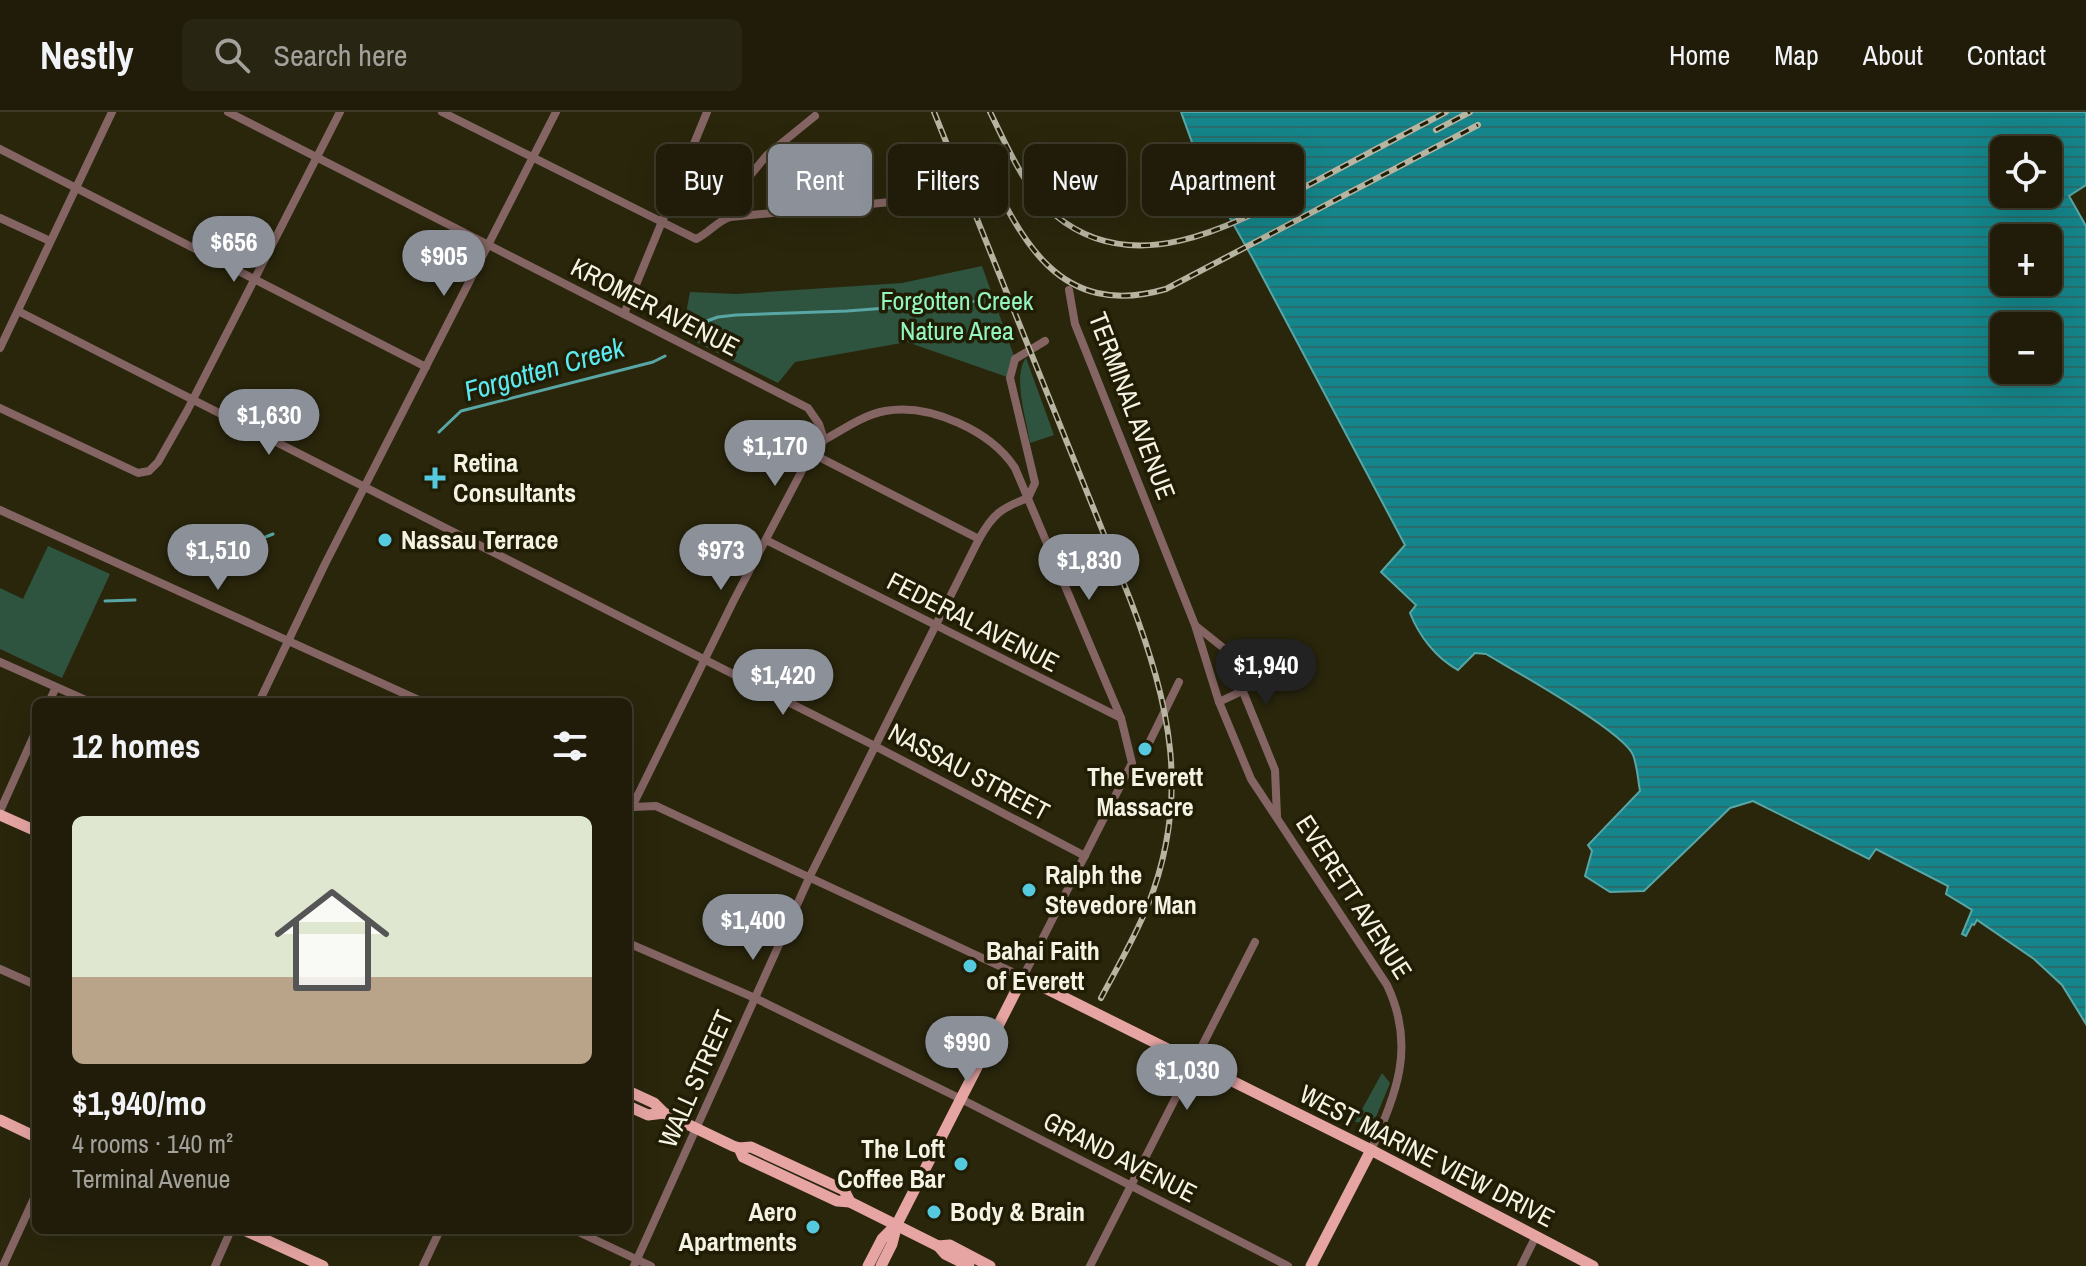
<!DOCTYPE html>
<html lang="en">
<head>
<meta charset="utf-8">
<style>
  :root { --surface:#201c09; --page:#282512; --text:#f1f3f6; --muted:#a2a19c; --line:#3d3a2a; --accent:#8c9099 }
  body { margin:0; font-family:"Archivo Narrow",sans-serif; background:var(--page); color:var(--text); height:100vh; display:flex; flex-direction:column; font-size:30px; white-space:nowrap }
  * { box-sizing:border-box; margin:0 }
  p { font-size:26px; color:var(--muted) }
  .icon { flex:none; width:44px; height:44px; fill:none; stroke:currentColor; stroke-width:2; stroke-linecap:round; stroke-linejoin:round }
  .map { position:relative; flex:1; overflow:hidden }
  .details { position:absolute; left:32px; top:586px; width:600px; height:536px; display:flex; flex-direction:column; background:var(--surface); border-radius:12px; box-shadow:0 8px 32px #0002,0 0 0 2px var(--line) }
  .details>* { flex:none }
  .top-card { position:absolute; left:656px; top:32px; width:760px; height:72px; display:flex; gap:16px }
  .buttons { position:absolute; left:1990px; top:24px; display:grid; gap:16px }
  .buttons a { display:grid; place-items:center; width:72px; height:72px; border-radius:12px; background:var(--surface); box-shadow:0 8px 32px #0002,0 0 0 2px var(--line); font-size:40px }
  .price { position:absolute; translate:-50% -68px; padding:0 18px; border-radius:28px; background:var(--accent); color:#fff; font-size:26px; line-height:52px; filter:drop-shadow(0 2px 4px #0008) }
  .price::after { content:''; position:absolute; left:50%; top:48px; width:24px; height:18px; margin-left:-12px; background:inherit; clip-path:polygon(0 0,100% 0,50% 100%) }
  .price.on { background:#222; color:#fff }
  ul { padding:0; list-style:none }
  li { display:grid; align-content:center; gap:16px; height:424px; padding:0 40px }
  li+li { border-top:2px solid var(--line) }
  li span { display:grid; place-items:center; height:248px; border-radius:12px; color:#555 }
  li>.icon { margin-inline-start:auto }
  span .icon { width:144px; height:144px; fill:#fffc; stroke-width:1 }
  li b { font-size:34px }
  h2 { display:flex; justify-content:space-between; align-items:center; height:96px; padding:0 40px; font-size:34px }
  .chip { padding:0 28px; border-radius:12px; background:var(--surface); box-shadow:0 8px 32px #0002,0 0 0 2px var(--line); font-size:28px; line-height:72px }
  .chip.on { background:var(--accent); color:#fff }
  header { display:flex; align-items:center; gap:48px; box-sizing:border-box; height:112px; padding:0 40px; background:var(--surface); border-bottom:2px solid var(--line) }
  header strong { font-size:38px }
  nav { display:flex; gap:44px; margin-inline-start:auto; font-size:28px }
  .search { width:560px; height:72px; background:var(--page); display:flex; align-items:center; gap:20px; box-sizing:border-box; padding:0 28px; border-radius:12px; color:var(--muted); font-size:30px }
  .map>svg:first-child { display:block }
  .park { fill:#2e543f }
  .water { fill:url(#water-rules); stroke:#58a6a5; stroke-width:2; fill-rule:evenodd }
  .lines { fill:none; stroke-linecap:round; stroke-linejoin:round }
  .stream { stroke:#58a6a5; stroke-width:3 }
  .minor { stroke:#856564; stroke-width:8 }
  .major { stroke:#e6a5a3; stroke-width:11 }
  .rail-casing { stroke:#b7b4a1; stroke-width:6 }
  .rail { stroke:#211c04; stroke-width:3; stroke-dasharray:9; stroke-linecap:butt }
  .poi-dot { fill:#55cadf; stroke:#211c04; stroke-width:3 }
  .labels { text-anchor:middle; stroke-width:7; stroke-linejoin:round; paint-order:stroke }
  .park-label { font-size:26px; fill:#93f6c0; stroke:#211c04 }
  .street-label { font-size:26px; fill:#f5f3e3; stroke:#211c04 }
  .poi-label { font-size:26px; font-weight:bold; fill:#f5f3e3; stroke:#211c04; text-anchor:start }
  .water-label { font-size:28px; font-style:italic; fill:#5beaf1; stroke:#211c04 }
</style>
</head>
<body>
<header>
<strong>Nestly</strong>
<div class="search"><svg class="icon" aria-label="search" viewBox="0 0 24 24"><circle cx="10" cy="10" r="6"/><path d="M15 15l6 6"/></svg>Search here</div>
<nav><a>Home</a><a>Map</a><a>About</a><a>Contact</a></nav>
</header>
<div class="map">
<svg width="2086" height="1154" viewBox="0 0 2086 1154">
  <defs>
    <pattern id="water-rules" width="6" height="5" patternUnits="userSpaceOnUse" patternTransform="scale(2)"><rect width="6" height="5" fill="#14858a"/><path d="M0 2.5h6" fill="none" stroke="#2a6d6e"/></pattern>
  </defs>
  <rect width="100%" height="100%" fill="#2a260c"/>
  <g class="park">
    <path d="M982,154L1015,247L1010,266L907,230L795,250L778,271L682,223L690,180L736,182L902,171Z"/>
    <path d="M1026,246L1054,323L1030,331C1027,310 1012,264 1026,246Z"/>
    <path d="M48,434L110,462L62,566L0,537V476L23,487Z"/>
    <path d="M1382,961L1390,971L1376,1005L1370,1011L1355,1010Z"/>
  </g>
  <path class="water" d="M1181,0H2086V73L2069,84L2086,114V912L2062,873L2034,847L1977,808L1974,813L1972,812L1966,824L1962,822L1972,798L1946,782L1948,774L1876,737L1869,747L1753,689L1730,696L1644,779L1610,780L1585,764L1592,739L1588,733L1640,679C1638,668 1637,653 1633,643C1623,619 1513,558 1486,542L1475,541L1458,558C1436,546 1419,524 1410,501L1416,493L1381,460L1405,433L1252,145L1201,55ZM2004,38H2048V82H2004ZM2004,126H2048V170H2004ZM2004,214H2048V258H2004Z"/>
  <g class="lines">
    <g class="stream">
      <path d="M704,210L718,205L736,203L847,199L980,189"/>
      <path d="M439,320L461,299L653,250L665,244"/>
      <path d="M201,451L273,422"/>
      <path d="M105,489L135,488"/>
    </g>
    <g class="minor">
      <path d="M228,0L808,296L819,312L824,328C844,317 863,303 885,299C930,291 991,319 1015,356L1121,606L1132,651L1023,865L656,694L632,695"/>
      <path d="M442,0L696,127C709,121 716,110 730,105L891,90"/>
      <path d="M0,37L426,255"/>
      <path d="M730,105L748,66L767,43L815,4"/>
      <path d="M0,106L50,129"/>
      <path d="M1069,178L1075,212L1195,513L1219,590L1251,667L1387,873C1416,934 1397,980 1371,1038"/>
      <path d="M18,199L873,633L1085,744"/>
      <path d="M624,202L707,0"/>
      <path d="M0,236L112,0"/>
      <path d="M0,296L138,361L149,359L158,350L187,299L340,0"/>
      <path d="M813,342L979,427"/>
      <path d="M1028,386L1035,371L1010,266L1015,247L1045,229"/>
      <path d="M0,398L423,590"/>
      <path d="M766,428L1121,606"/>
      <path d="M1196,514L1226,538L1275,658L1277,704"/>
      <path d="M0,550L90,590"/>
      <path d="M49,590L56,575"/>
      <path d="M259,590L325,452L556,0"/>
      <path d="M1219,590L1242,579"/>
      <path d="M1150,629L1179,570"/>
      <path d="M0,699L36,619"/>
      <path d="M628,703L734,488L806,351L824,328"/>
      <path d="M628,831L755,886L961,987L1288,1154"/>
      <path d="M0,857L36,873"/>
      <path d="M574,1118L651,1154"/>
      <path d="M3,1154L36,1082"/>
      <path d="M215,1154L231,1118"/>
      <path d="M423,1154L440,1118"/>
      <path d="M634,1154L810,764L979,427C993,402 1001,396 1028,386"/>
      <path d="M1090,1154L1255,830"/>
      <path d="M1521,1154L1536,1124"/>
    </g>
    <g class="major">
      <path d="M0,703L36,719"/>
      <path d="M628,979L654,991L664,1001L733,1034L739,1036L751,1035L844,1078L850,1090"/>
      <path d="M628,994L648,1003L664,1001"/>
      <path d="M0,1008L36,1025"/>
      <path d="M739,1036L743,1045L837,1089L850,1090L938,1134L945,1142L969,1154"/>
      <path d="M244,1118L323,1154"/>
      <path d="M938,1134L950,1133L990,1154"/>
      <path d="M868,1154L882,1127L896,1113"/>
      <path d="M881,1154L892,1132L897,1112L1023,865L1371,1038L1593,1154"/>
      <path d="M1311,1154L1371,1038"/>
    </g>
    <g class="rail-casing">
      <g id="rail">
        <path d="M934,0L1130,487C1170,592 1191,684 1148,793C1135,825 1117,856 1101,886"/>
        <path d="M990,0C1007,34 1025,78 1055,103C1137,171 1239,110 1316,69C1359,46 1403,23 1446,0"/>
        <path d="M1436,18L1470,0"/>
        <path d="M979,39C1018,122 1055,209 1166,177L1478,13"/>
      </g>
    </g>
    <use href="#rail" class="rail"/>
  </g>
  <g class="poi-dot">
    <path d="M431 354h8v8h8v8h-8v8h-8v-8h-8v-8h8z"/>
    <circle cx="385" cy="428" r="8"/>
    <circle cx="1145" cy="637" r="8"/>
    <circle cx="1029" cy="778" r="8"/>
    <circle cx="970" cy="854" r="8"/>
    <circle cx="961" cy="1052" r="8"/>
    <circle cx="934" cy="1100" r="8"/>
    <circle cx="813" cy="1115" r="8"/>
  </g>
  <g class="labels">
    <g class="park-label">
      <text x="957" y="198">Forgotten Creek<tspan x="957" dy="30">Nature Area</tspan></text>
    </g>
    <g class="street-label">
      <text transform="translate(655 195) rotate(27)" y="9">KROMER AVENUE</text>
      <text transform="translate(1132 294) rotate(69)" y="9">TERMINAL AVENUE</text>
      <text transform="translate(973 510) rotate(27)" y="9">FEDERAL AVENUE</text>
      <text transform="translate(969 660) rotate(28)" y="9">NASSAU STREET</text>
      <text transform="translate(1354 785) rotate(57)" y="9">EVERETT AVENUE</text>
      <text transform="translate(696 967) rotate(-66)" y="9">WALL STREET</text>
      <text transform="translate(1427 1044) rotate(27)" y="9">WEST MARINE VIEW DRIVE</text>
      <text transform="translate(1120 1045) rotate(27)" y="9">GRAND AVENUE</text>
    </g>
    <g class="poi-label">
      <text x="453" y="360">Retina<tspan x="453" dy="30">Consultants</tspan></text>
      <text x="401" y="437">Nassau Terrace</text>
      <text x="1145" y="674" text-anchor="middle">The Everett<tspan x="1145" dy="30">Massacre</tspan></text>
      <text x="1045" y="772">Ralph the<tspan x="1045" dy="30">Stevedore Man</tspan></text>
      <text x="986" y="848">Bahai Faith<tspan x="986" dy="30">of Everett</tspan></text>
      <text x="945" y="1046" text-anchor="end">The Loft<tspan x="945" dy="30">Coffee Bar</tspan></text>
      <text x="797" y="1109" text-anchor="end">Aero<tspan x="797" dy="30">Apartments</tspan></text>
      <text x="950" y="1109">Body &amp; Brain</text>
    </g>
    <g class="water-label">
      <text transform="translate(544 257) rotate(-16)" y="10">Forgotten Creek</text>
    </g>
  </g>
</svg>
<div class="buttons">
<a><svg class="icon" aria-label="locate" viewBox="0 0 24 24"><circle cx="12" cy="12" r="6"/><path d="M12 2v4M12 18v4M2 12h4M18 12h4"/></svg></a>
<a>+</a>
<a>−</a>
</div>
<b class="price" style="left:234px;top:172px">$656</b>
<b class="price" style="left:444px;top:186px">$905</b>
<b class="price" style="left:269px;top:345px">$1,630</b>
<b class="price" style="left:775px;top:376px">$1,170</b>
<b class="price" style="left:218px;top:480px">$1,510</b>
<b class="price" style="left:721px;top:480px">$973</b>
<b class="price" style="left:1089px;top:490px">$1,830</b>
<b class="price on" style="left:1266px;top:595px">$1,940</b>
<b class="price" style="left:783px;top:605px">$1,420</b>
<b class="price" style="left:753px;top:850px">$1,400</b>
<b class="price" style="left:967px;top:972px">$990</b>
<b class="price" style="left:1187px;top:1000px">$1,030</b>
<div class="top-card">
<a class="chip">Buy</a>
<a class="chip on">Rent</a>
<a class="chip">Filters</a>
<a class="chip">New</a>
<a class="chip">Apartment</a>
</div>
<section class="details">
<h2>12 homes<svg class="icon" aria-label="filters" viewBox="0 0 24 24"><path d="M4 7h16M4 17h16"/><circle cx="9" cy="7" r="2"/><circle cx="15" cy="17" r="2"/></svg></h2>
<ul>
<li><span style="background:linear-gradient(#dfe7d0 65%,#b9a48a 0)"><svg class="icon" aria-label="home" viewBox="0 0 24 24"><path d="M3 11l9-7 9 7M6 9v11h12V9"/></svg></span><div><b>$1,940/mo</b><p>4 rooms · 140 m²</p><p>Terminal Avenue</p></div></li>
</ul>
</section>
</div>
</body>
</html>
